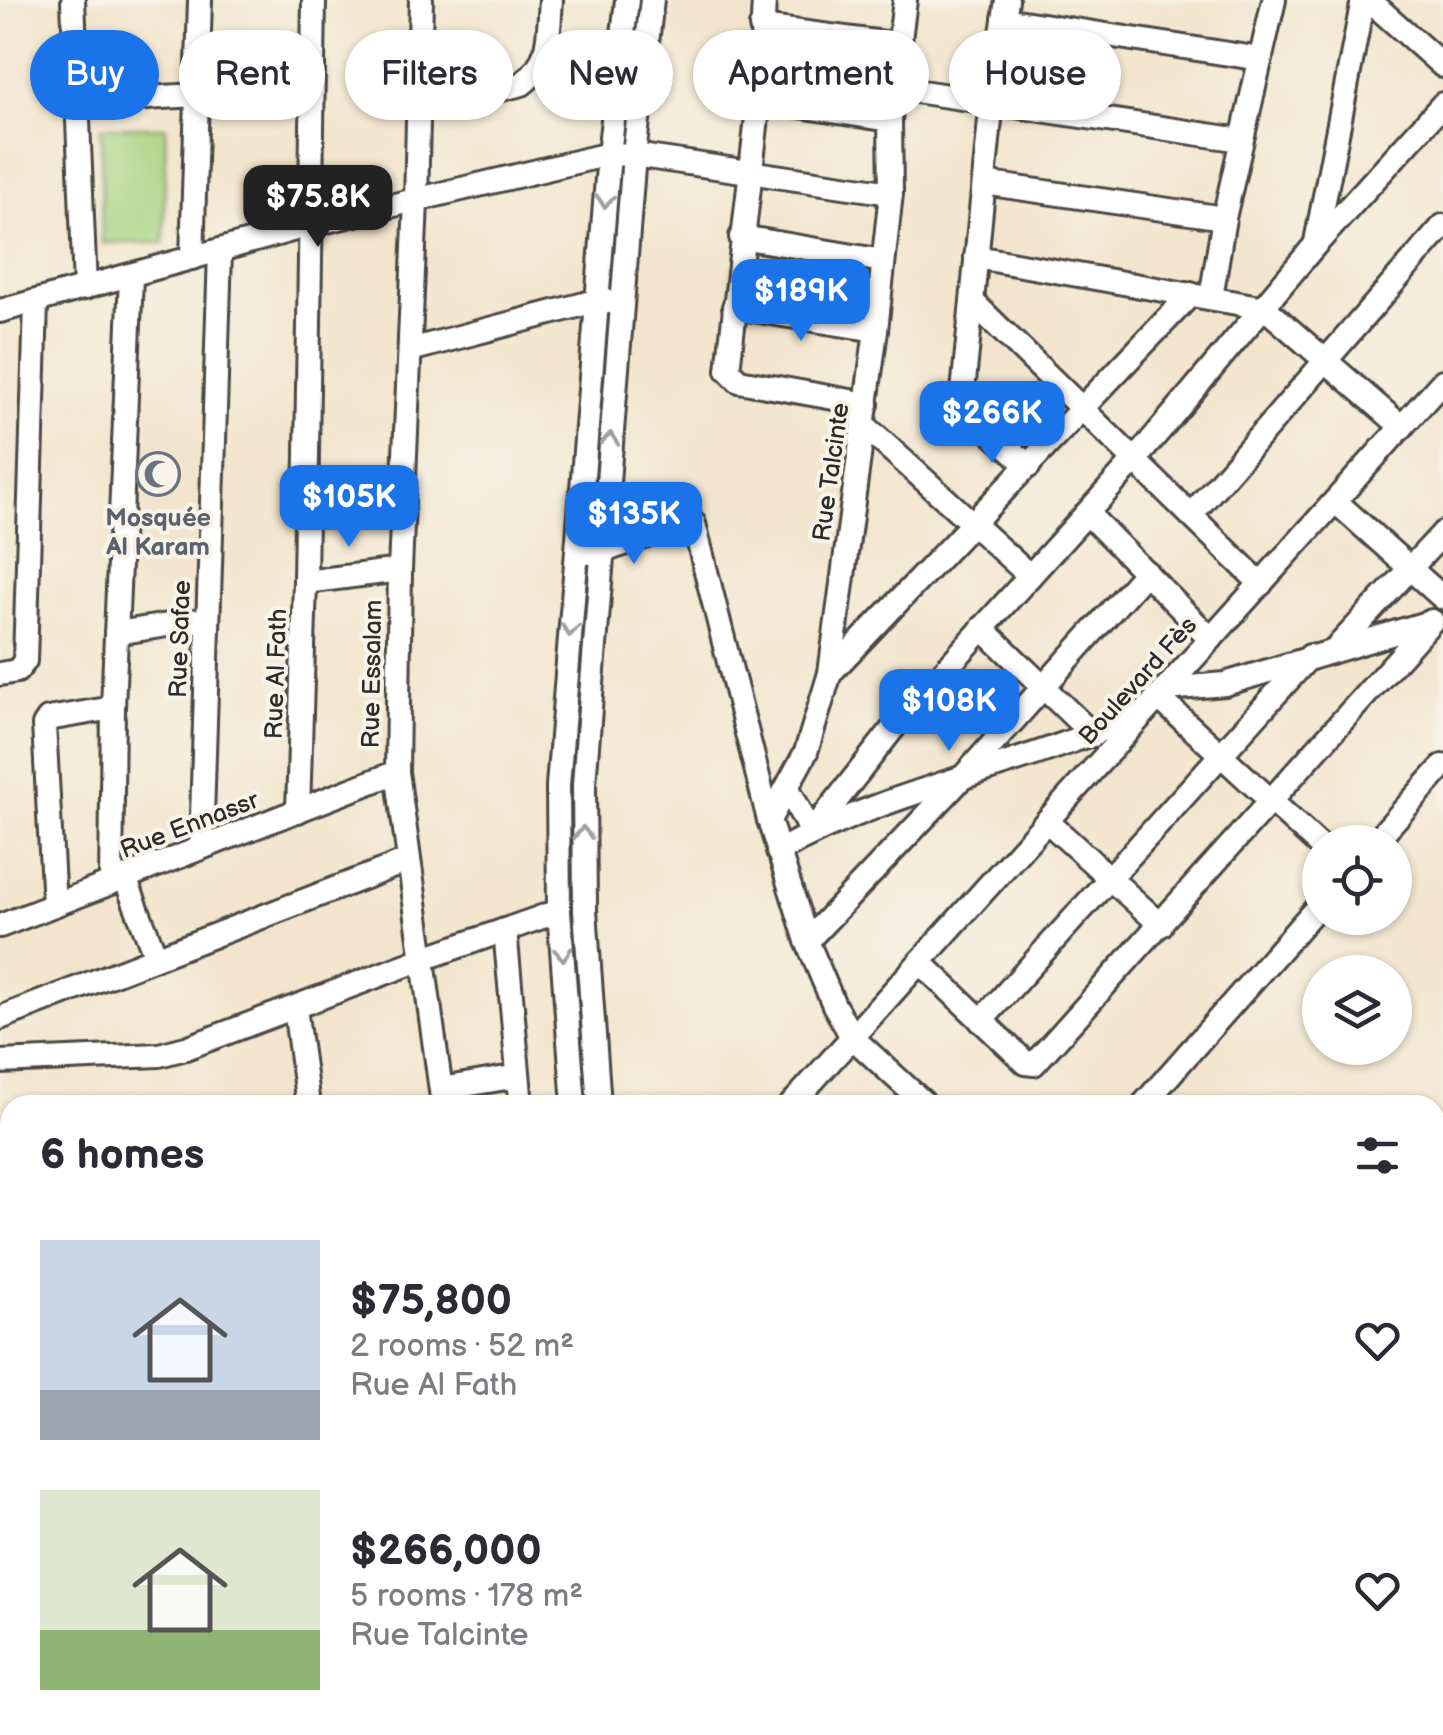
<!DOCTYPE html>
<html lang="en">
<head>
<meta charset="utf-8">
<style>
  :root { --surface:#fff; --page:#f2f2f3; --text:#2b2b33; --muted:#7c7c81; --accent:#1a73e8 }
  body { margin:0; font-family:"Balsamiq Sans",sans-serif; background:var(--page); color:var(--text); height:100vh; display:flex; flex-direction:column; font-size:38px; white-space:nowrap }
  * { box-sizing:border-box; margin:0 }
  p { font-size:32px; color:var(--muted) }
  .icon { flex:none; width:55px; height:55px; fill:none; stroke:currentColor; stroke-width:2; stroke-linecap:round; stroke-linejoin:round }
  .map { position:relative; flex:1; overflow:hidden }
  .details { position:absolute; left:0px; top:1095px; width:1445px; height:640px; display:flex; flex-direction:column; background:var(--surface); border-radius:30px 30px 0 0; box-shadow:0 2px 8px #0004 }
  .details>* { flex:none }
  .banner { position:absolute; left:30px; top:30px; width:1385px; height:90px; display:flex; gap:20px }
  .fabs { position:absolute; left:1302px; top:825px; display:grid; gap:20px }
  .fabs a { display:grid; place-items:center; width:110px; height:110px; border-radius:50%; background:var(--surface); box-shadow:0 2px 8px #0004; font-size:50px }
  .price { position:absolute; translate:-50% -85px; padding:0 22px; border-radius:20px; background:var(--accent); color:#fff; font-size:32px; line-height:65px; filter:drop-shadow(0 2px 5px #0008) }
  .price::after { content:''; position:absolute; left:50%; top:60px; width:30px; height:22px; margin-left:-15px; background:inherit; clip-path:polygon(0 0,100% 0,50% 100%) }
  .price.active { background:#222; color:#fff }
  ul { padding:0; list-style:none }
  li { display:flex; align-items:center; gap:30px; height:250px; padding:0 40px }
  li span { display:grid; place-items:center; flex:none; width:280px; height:200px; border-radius:0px; color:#555 }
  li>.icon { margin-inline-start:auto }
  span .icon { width:120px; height:120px; fill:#fffc; stroke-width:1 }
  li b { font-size:42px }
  h2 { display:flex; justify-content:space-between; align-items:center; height:120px; padding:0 40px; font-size:42px }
  .tag { padding:0 35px; border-radius:45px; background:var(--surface); box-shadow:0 2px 8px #0004; font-size:35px; line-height:90px }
  .tag.active { background:var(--accent); color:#fff }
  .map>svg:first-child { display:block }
  .green { fill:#a7d380; stroke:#697f56; stroke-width:2.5 }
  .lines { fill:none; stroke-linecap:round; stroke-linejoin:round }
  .minor-casing { stroke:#494743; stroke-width:28 }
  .minor { stroke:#fff; stroke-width:22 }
  .oneway { stroke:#a0a0a0 }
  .labels { text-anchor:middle; stroke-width:8; stroke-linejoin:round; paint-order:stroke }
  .street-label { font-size:25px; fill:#2b2b2b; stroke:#f7f3e8 }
  .worship-label { font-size:25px; font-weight:bold; fill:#5b616d; stroke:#f7f3e8 }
</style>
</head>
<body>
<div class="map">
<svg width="1443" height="1735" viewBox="0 0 1443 1735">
  <rect width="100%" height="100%" fill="#f7f3e8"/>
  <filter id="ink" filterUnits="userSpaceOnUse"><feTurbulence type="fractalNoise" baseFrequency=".01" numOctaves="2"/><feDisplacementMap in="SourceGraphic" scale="20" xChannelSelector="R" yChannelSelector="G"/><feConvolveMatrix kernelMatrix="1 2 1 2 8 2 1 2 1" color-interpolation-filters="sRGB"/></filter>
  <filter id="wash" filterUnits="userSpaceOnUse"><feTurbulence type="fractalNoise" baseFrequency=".0048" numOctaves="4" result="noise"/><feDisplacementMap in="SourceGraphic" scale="40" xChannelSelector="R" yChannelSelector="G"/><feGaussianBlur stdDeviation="2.25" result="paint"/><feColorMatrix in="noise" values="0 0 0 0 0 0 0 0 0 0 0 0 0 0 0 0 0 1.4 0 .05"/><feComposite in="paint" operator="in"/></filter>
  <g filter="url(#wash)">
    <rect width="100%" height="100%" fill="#f3e5cd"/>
    <path class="green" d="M101,127H166L164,243H102Z"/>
  </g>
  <g filter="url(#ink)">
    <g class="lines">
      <g class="minor-casing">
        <g id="minor">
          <path d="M73,0L85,288"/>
          <path d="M421,0L416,201L400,570L397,772L443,1105"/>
          <path d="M764,0L759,100L728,370L739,381L867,404"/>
          <path d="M1007,0L992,100L962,402L968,412L1029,466"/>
          <path d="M1369,0L1443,66"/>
          <path d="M1004,19L1261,59"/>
          <path d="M761,27L899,45"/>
          <path d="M895,88L1241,140"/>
          <path d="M759,100L890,120"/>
          <path d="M79,102L197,95"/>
          <path d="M416,110L522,84C552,61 548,35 551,0"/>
          <path d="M984,183L1224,218"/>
          <path d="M741,237L883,261"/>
          <path d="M1316,242L1363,0"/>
          <path d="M976,257L1265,308L1402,427"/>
          <path d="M192,258L200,0"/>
          <path d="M1211,298L1224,218L1274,0"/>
          <path d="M974,303L1261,584"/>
          <path d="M734,307L876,330"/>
          <path d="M0,311L310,225L609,154L634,155L891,193"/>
          <path d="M410,350L588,303L610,302"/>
          <path d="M865,426L1030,576"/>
          <path d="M1335,501L1443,598"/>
          <path d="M1087,513L1211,639"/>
          <path d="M1191,515L1443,226"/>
          <path d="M586,553L600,552L689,522L694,524L769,820L807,941L834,1005L852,1037L926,1105"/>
          <path d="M305,582L400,570"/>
          <path d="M982,628L1093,735"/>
          <path d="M116,633L207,619"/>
          <path d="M1339,645L1443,533"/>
          <path d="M830,673L1191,294"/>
          <path d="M0,674L17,671L25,661L36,303"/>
          <path d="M1166,689L1225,684L1430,622"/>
          <path d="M1158,697L1320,846"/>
          <path d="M788,788L811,833L898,722L1134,461L1316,244L1443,104"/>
          <path d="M298,811L305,582L314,0"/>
          <path d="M769,820L806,752L830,673L876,330L891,193L890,120L905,0"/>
          <path d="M1047,821L1161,925"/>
          <path d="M1375,842L1443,766"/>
          <path d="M201,848L220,252"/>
          <path d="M778,852C889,788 1020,769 1135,715"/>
          <path d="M125,878L156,957"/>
          <path d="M111,883L113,708L131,276"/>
          <path d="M54,905L44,725L48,719L113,708"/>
          <path d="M0,926L397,772"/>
          <path d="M505,930L521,1105"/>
          <path d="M807,941L963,777L1146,572"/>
          <path d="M920,962L1026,1063L1034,1064L1432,621"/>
          <path d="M295,1008L308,1105"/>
          <path d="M0,1018L407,861"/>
          <path d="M981,1021L1310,656"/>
          <path d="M0,1062L159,1055L186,1048L425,958L559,911"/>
          <path d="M441,1089L518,1076"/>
          <path d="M574,1105L559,911L558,786L609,154L627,0"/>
          <path d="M599,1105L585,910L584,784L634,155L652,0"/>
          <path d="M791,1105L1443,381"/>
          <path d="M1143,1105L1320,904"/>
          <path d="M1435,1368L1443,1376"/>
          <path d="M1435,1459L1443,1450"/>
          <path d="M1435,1566L1443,1574"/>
          <path d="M1435,1719L1443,1726"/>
          <path d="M154,1725L160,1735"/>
          <path d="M240,1725L245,1735"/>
          <path d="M746,1725L749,1735"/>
          <path d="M774,1725L776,1735"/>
          <path d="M1131,1725L1138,1735"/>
          <path d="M314,1735L330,1725"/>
          <path d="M461,1735L478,1725"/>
          <path d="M911,1735L922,1725"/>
          <path d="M1065,1735L1075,1725"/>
          <path d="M1175,1735L1184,1725"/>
          <path d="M1299,1735L1309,1725"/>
          <path d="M1392,1735L1402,1725"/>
        </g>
      </g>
      <use href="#minor" class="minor"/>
    </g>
    <defs><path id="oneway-chevron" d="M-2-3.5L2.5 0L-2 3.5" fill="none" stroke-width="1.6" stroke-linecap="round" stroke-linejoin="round" transform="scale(2.5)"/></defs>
    <g class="oneway">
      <use href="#oneway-chevron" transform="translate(605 201) rotate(94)"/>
      <use href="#oneway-chevron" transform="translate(610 439) rotate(-85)"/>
      <use href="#oneway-chevron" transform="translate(570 630) rotate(95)"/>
      <use href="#oneway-chevron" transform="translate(583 833) rotate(-90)"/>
      <use href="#oneway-chevron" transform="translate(563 954) rotate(86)"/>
    </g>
  </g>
  <defs>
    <g id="mosque-ring" transform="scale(2.25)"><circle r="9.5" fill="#f7f3e8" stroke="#6b7280" stroke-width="1.5"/><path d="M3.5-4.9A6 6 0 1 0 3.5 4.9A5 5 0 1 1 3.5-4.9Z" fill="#6b7280"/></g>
  </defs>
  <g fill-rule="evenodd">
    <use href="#mosque-ring" x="158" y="474"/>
  </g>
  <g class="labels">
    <g class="street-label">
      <text transform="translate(830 472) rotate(-82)" y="9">Rue Talcinte</text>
      <text transform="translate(179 639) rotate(-88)" y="9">Rue Safae</text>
      <text transform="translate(275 674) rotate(-88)" y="9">Rue Al Fath</text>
      <text transform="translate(371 674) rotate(-89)" y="9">Rue Essalam</text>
      <text transform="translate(1137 680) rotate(-48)" y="9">Boulevard Fès</text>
      <text transform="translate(189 824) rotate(-21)" y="9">Rue Ennassr</text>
    </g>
    <g class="worship-label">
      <text x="158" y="526">Mosquée<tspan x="158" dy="29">Al Karam</tspan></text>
    </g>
  </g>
</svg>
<div class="fabs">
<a><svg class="icon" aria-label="locate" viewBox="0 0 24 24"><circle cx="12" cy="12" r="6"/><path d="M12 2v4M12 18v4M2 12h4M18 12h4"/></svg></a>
<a><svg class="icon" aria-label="layers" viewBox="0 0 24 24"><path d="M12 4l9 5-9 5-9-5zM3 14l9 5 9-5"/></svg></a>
</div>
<b class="price active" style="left:318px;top:250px">$75.8K</b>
<b class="price" style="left:801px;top:344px">$189K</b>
<b class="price" style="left:992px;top:466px">$266K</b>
<b class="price" style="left:349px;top:550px">$105K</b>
<b class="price" style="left:634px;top:567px">$135K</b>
<b class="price" style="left:949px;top:754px">$108K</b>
<div class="banner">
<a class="tag active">Buy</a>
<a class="tag">Rent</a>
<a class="tag">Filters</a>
<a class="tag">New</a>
<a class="tag">Apartment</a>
<a class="tag">House</a>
</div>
<section class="details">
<h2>6 homes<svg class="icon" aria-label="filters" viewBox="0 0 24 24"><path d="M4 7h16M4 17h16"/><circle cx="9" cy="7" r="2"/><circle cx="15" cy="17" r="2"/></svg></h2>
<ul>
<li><span style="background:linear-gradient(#c9d6e8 75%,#9aa5b1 0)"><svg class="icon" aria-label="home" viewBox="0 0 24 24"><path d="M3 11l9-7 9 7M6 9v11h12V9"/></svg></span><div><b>$75,800</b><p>2 rooms · 52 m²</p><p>Rue Al Fath</p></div><svg class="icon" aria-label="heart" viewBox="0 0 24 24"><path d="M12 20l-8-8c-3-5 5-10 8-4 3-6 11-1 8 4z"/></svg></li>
<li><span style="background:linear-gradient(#dfe7d0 70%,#8fb573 0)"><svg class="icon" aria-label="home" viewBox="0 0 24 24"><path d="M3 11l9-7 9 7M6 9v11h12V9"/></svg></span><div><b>$266,000</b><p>5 rooms · 178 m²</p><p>Rue Talcinte</p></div><svg class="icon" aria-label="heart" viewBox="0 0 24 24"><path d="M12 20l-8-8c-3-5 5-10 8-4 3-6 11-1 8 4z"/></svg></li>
</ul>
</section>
</div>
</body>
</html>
